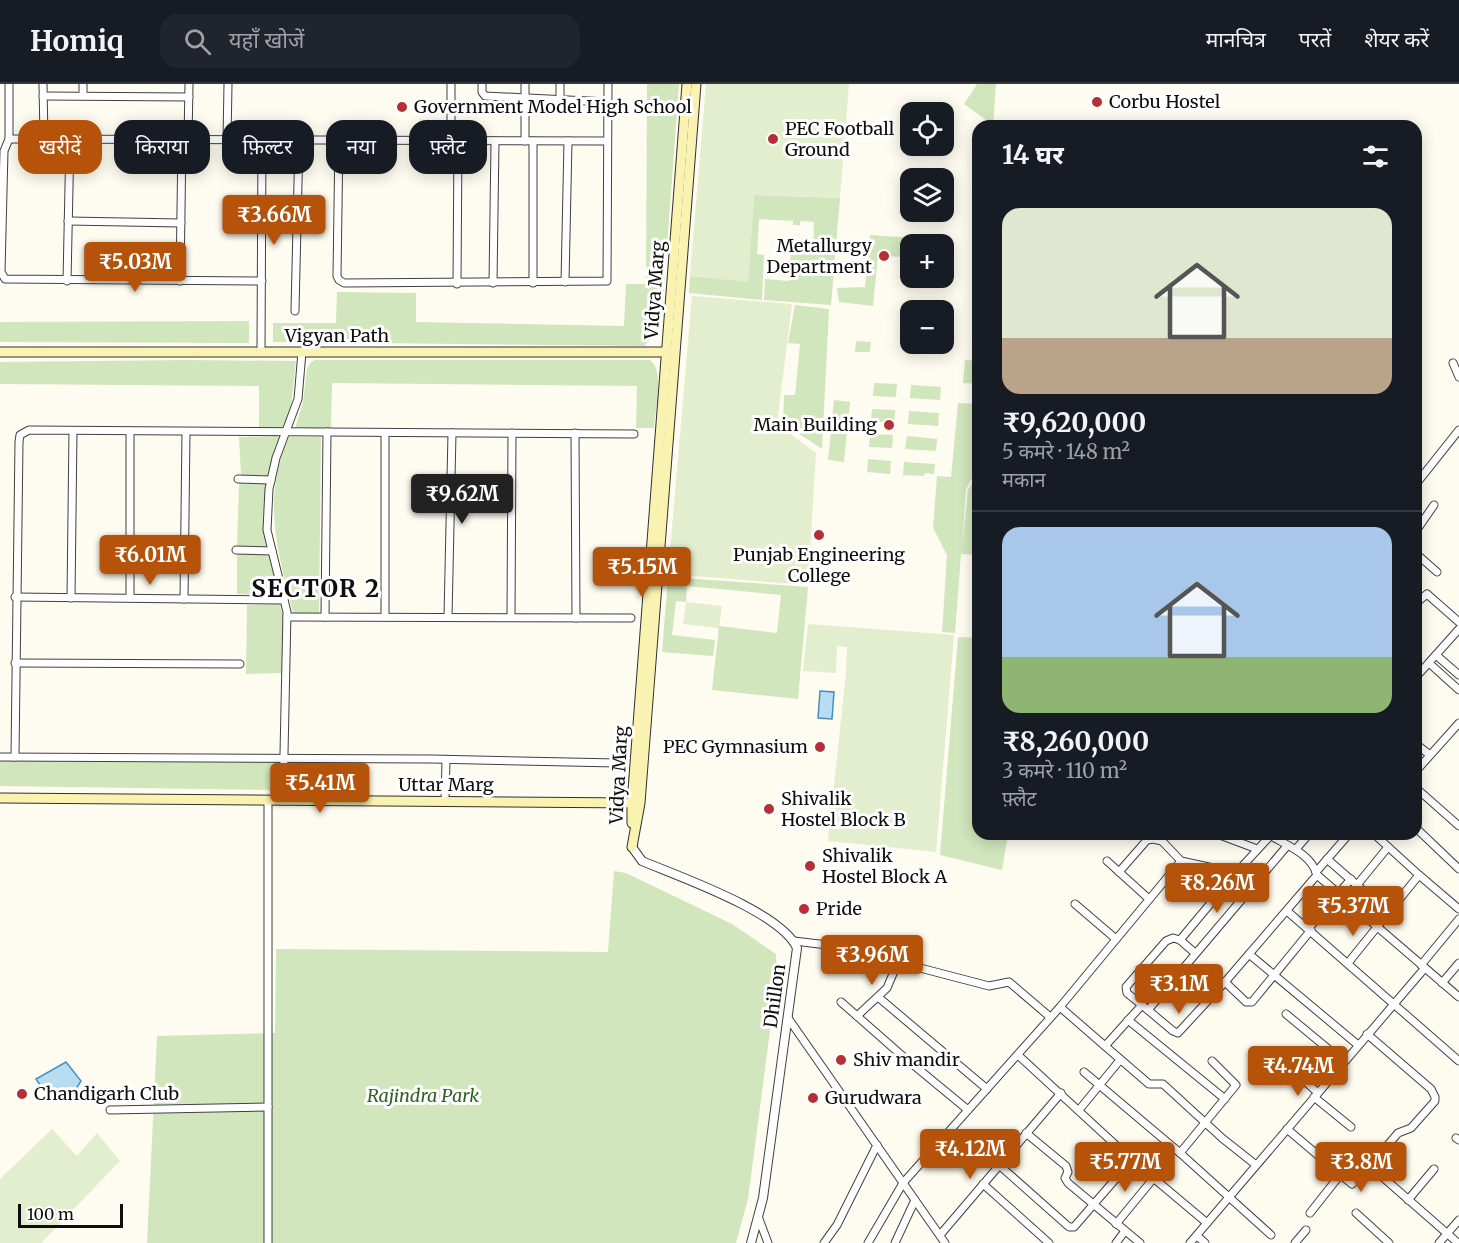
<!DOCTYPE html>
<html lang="hi">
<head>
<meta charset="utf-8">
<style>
  :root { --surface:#171b24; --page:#20242c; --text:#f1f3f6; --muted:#9ea1a6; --line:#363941; --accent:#b45309 }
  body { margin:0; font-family:Merriweather,"Noto Sans Devanagari",serif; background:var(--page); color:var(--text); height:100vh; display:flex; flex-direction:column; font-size:22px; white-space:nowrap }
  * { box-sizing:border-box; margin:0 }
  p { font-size:20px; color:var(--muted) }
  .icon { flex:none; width:33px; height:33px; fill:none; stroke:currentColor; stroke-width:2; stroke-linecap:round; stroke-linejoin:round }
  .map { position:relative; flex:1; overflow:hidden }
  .sheet { position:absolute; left:972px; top:36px; width:450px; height:720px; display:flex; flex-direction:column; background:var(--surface); border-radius:18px; box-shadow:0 3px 15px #0003 }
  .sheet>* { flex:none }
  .top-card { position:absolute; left:18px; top:36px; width:570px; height:54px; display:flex; gap:12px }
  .controls { position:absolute; left:900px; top:18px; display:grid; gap:12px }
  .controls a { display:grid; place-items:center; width:54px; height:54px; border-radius:12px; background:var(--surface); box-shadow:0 3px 15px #0003; font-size:30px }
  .scale { position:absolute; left:18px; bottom:15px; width:105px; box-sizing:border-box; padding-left:6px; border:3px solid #0e0e0e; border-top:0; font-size:16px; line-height:21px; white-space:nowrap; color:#0e0e0e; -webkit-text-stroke:4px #fff; paint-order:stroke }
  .price { position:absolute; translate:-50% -51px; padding:0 14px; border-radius:6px; background:var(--accent); color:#fff; font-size:20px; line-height:39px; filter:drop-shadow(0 2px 3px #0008) }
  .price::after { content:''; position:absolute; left:50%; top:36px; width:18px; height:14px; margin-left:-9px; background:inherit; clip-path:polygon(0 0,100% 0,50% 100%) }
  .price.selected { background:#222; color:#fff }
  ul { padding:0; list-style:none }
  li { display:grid; align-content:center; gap:12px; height:318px; padding:0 30px }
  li+li { border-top:2px solid var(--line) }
  li span { display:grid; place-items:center; height:186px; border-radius:18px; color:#555 }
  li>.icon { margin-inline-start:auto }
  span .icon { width:108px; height:108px; fill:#fffc; stroke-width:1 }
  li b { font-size:26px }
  h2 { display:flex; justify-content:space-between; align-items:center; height:72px; padding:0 30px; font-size:26px }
  .pill { padding:0 21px; border-radius:18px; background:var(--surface); box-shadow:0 3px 15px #0003; font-size:21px; line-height:54px }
  .pill.selected { background:var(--accent); color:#fff }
  header { display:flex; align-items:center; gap:36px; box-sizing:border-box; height:84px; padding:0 30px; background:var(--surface); border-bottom:2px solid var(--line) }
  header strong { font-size:28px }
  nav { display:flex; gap:33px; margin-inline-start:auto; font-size:21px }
  .search { width:420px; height:54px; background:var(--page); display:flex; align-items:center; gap:15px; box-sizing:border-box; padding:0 21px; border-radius:18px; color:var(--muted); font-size:22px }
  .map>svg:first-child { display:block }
  .green { fill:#d1e6bc }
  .pitch { fill:#e2eecd }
  .water { fill:#b8dcf2; stroke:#4490c4; stroke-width:1.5 }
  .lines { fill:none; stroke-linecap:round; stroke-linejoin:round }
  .minor-casing { stroke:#414141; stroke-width:9 }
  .tertiary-casing { stroke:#414141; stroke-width:10 }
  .secondary-casing { stroke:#303030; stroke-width:11 }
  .minor { stroke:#fff; stroke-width:7 }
  .tertiary { stroke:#fff; stroke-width:8 }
  .secondary { stroke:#f9f2b0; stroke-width:9 }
  .poi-dot { fill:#b52f34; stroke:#fff; stroke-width:2 }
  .labels { text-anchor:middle; stroke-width:6; stroke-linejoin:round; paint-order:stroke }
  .poi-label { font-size:18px; fill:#0e0e0e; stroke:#fff; text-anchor:start }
  .street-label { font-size:18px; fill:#0e0e0e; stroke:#fff }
  .park-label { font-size:18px; font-style:italic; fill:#2f6222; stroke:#fff }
  .district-label { font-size:24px; font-weight:bold; letter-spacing:1.5px; fill:#0e0e0e; stroke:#fff }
</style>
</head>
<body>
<header>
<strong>Homiq</strong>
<div class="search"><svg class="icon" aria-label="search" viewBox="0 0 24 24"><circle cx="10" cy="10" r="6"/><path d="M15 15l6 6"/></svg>यहाँ खोजें</div>
<nav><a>मानचित्र</a><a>परतें</a><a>शेयर करें</a></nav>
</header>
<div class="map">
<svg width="1459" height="1159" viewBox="0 0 1459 1159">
  <rect width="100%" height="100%" fill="#fefbf0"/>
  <g class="green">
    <path d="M647,0H679L661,244L644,262L273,258V239H336L337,208L416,209V238L624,242L626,200H646Z"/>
    <path d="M977,0H996L993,41L964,20Z"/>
    <path d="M754,111L840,114L831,221L764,216L765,195L789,197L791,168L813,169L814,138L800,137V141H793V137L759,135L757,170L764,171L762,216L689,209L690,192L748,197Z"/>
    <path d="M870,151L917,154L916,160H910V174L878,171L873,222L839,218L837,204L865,203Z"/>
    <path d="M795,221L829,225L822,365L783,339L784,311H795L800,260L788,259Z"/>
    <path d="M249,237V259L0,258V238Z"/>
    <path d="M856,257L871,258L870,268H855Z"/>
    <path d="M187,276L296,277L291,321L284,345L259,344V302L0,300V278Z"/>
    <path d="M315,276H650C665,287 655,326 654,344H636L637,302L332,299L331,344H295L303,318L307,285L310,279Z"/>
    <path d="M965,276L978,277V300L963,299Z"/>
    <path d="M874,299L897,300L896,313L873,312Z"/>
    <path d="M911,301L941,303L940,316L910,314Z"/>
    <path d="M834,316L850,318L844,378L828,376Z"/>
    <path d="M958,319L978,320V383L966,405L962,463L968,406L978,388V471L961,470L955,549L942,548L947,471L933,444L937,392L951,393Z"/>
    <path d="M872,325L895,326L894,339L871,337Z"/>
    <path d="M909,327L939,329L938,342L908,340Z"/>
    <path d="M870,350L893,351L892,364L869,363Z"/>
    <path d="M280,352L269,392L241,391L239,353Z"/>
    <path d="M907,352L937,355L936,367L905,365Z"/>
    <path d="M289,353H321L319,530L293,529C278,467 261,415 289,353Z"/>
    <path d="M868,375L891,377L890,390L867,388Z"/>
    <path d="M904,378L935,380L934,390L925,389L924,392L903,391Z"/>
    <path d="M239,399L267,400L263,435L268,464L237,463Z"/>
    <path d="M237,470H269L278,511L237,510Z"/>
    <path d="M668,493L808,503L798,615L712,606L719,542L777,549L781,511L687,502L686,518L676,517L672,551L715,556L713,572L662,568Z"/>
    <path d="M280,520L283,531L282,589L246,590L247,521Z"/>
    <path d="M958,553L978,554V750H1008L1002,786L940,771Z"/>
    <path d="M0,676L278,677L279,706L0,702Z"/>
    <path d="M614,787L626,789L732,840L776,870L777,893L748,1115L736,1159H147L157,952L275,949L276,865L608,868Z"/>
  </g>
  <g class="pitch">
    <path d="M706,0H849L840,114L754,111L748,198L690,192Z"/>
    <path d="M692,212L792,220L777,340L816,369L808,501L668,490Z"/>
    <path d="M686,518L722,522L719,544L683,540Z"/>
    <path d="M808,540L954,551L936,768L828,757L846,589L847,563L837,562L836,589L803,587Z"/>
    <path d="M52,1045L77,1072L97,1049L120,1077L41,1159H0V1095Z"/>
  </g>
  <g class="water">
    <path d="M820,607L834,608L832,635L818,634Z"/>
    <path d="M66,978L81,997L74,1008L64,1004L49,1015L36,995Z"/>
  </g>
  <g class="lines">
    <g class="minor-casing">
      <g id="minor">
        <path d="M9,0V55L4,67L1,188L5,195L262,197"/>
        <path d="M43,0L44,55"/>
        <path d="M482,0V8L485,12L608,18"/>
        <path d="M560,0V16"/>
        <path d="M83,11V0"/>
        <path d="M43,12L189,13"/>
        <path d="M9,55L607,57"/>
        <path d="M188,56L189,0"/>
        <path d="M227,56L228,0"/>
        <path d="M339,56L337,192L339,196L344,199L607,197L608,0"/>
        <path d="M451,56V0"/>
        <path d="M525,57V0"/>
        <path d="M533,57V199"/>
        <path d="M68,137L181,139"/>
        <path d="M67,197L70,55"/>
        <path d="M180,197L182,56"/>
        <path d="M565,198L568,57"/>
        <path d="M493,199L495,57"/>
        <path d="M457,200L458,56"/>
        <path d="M295,227L299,56"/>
        <path d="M261,268L262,55"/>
        <path d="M1453,279L1459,293"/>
        <path d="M130,347V514"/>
        <path d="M385,349V533"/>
        <path d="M575,349L576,534"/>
        <path d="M238,395L271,396"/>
        <path d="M1416,400L1459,346"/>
        <path d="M1416,447L1434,421"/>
        <path d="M236,466L272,467"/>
        <path d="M1420,473L1437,488"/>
        <path d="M15,513L284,516"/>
        <path d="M71,514L73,347"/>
        <path d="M184,515L186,348"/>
        <path d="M1416,519L1427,510L1459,538"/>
        <path d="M287,533L631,534"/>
        <path d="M325,533L327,348"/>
        <path d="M448,533L452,349"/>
        <path d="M511,533L512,349"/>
        <path d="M1436,571L1459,591"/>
        <path d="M15,579L240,580"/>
        <path d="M1429,579L1459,606"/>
        <path d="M1416,593L1459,545"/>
        <path d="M1416,660L1430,671"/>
        <path d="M0,673L431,675L617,679"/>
        <path d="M15,673L19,358L20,351L29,346L634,350"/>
        <path d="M1416,687L1459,639"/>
        <path d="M1416,704L1459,742"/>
        <path d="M283,717L287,528L267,446L269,405L276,374L298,315L302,268"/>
        <path d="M445,717L446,676"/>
        <path d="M1416,744L1459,785"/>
        <path d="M1160,750L1162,757L1181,777"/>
        <path d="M1217,750L1257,765"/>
        <path d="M1268,750C1285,761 1311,769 1317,791"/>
        <path d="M1296,765L1309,750"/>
        <path d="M1327,775L1389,829"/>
        <path d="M1107,777L1149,815"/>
        <path d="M1119,788L1147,756L1153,755L1162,757"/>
        <path d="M1316,788L1349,750"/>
        <path d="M1419,791L1459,825"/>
        <path d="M1357,801L1388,763"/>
        <path d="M1075,820L1116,855"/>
        <path d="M1287,827L1459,977"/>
        <path d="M1308,845L1351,795"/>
        <path d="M1180,856L1236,789"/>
        <path d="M794,857L836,862L989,902L1009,898L1050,933"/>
        <path d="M1249,870L1358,961"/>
        <path d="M1348,879L1419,791L1374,750"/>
        <path d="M1421,881L1459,835"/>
        <path d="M1225,898L1246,918H1252L1311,846"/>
        <path d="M1442,899L1459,879"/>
        <path d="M878,913L987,1005"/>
        <path d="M841,918L899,969L968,1026"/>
        <path d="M1142,921L1127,909L1126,903L1166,857L1173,854L1180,856L1195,869"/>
        <path d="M1060,923L1181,777L1236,789L1270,752"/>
        <path d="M1148,926L1287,762"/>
        <path d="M1286,930L1344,978"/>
        <path d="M857,932L887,904L898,878"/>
        <path d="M788,934L945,1159"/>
        <path d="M1128,936L1225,1015"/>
        <path d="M1367,950L1431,1005L1435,1013V1017L1411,1044L1398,1049L1370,1082"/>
        <path d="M1105,962L1149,1000H1163L1222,1054L1256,1081"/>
        <path d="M1274,969L1318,1009"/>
        <path d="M1018,971L1132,1076L1207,1139"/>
        <path d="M1084,988L1180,1069L1271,1151"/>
        <path d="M1314,1013L1351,1043"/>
        <path d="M110,1026L268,1023"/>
        <path d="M1079,1026L1120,976"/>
        <path d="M1287,1045L1352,1100L1370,1082L1458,1159"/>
        <path d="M1026,1049L1066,1082L1068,1088L1065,1094L1068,1099L1140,1159"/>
        <path d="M1456,1054L1459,1056"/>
        <path d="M1180,1069L1236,1001L1212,977"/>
        <path d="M999,1081L1069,1143H1074L1132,1076"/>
        <path d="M983,1100L1049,1159"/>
        <path d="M1408,1116L1434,1085"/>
        <path d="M1310,1129L1340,1091"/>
        <path d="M1356,1129L1389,1159"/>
        <path d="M759,1135L768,1159"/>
        <path d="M1116,1140L1153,1095"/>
        <path d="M940,1151L1061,1009"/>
        <path d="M1197,1152L1205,1159"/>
        <path d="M268,1159V717"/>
        <path d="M824,1159L837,1141L877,1061"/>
        <path d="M868,1159L903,1099L1060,923L1105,962L1142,921L1173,947L1178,949L1225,898L1317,791L1459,913"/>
        <path d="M895,1159L915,1116"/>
        <path d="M1116,1159L1125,1147"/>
        <path d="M1190,1159L1424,885"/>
        <path d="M1295,1159L1306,1146"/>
        <path d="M1439,1159L1459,1136"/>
      </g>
    </g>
    <g class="tertiary-casing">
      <path id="tertiary" d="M632,763L642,777C680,793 781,828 797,864L763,1114L751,1159"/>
    </g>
    <g class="secondary-casing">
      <g id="secondary">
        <path d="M0,268H673"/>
        <path d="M0,714L637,719"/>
        <path d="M632,739V719L687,0"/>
        <path d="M632,763L640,719L696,0"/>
      </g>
    </g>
    <use href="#minor" class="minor"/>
    <use href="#tertiary" class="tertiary"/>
    <use href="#secondary" class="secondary"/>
  </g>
  <g class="poi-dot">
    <circle cx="1097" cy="18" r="6"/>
    <circle cx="402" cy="23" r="6"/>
    <circle cx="773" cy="55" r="6"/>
    <circle cx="884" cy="172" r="6"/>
    <circle cx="889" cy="341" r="6"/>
    <circle cx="819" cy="451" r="6"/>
    <circle cx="820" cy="663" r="6"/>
    <circle cx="769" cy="725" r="6"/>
    <circle cx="810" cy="782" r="6"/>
    <circle cx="804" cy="825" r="6"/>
    <circle cx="841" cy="976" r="6"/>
    <circle cx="22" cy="1010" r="6"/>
    <circle cx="813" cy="1014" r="6"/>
  </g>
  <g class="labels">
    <g class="poi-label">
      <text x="1109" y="24">Corbu Hostel</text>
      <text x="414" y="29">Government Model High School</text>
      <text x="785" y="51">PEC Football<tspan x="785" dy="21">Ground</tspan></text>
      <text x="872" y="168" text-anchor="end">Metallurgy<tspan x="872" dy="21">Department</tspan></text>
      <text x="877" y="347" text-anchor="end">Main Building</text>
      <text x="819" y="477" text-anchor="middle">Punjab Engineering<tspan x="819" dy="21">College</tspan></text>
      <text x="808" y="669" text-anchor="end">PEC Gymnasium</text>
      <text x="781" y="721">Shivalik<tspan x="781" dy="21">Hostel Block B</tspan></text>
      <text x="822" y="778">Shivalik<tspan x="822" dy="21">Hostel Block A</tspan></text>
      <text x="816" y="831">Pride</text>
      <text x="853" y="982">Shiv mandir</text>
      <text x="34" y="1016">Chandigarh Club</text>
      <text x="825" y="1020">Gurudwara</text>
    </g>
    <g class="street-label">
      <text transform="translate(655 206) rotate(-86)" y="6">Vidya Marg</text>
      <text x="337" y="258">Vigyan Path</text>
      <text transform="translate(619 691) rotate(-87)" y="6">Vidya Marg</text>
      <text x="446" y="707">Uttar Marg</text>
      <text transform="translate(775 912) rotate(-82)" y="6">Dhillon</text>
    </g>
    <g class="park-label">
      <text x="423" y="1018">Rajindra Park</text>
    </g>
    <g class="district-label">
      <text x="316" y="513">SECTOR 2</text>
    </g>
  </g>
</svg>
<div class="controls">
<a><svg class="icon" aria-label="locate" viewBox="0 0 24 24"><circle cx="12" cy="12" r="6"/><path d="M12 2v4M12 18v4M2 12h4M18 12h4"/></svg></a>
<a><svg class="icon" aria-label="layers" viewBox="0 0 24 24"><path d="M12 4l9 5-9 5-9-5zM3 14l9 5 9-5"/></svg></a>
<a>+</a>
<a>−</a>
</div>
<div class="scale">100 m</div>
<b class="price" style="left:274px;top:162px">₹3.66M</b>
<b class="price" style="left:135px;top:209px">₹5.03M</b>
<b class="price selected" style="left:462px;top:441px">₹9.62M</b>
<b class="price" style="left:150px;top:502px">₹6.01M</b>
<b class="price" style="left:642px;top:514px">₹5.15M</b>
<b class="price" style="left:320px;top:730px">₹5.41M</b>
<b class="price" style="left:1217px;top:830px">₹8.26M</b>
<b class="price" style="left:1353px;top:853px">₹5.37M</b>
<b class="price" style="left:872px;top:902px">₹3.96M</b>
<b class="price" style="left:1179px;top:931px">₹3.1M</b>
<b class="price" style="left:1298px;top:1013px">₹4.74M</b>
<b class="price" style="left:970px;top:1096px">₹4.12M</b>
<b class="price" style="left:1125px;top:1109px">₹5.77M</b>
<b class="price" style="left:1361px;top:1109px">₹3.8M</b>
<div class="top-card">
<a class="pill selected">खरीदें</a>
<a class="pill">किराया</a>
<a class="pill">फ़िल्टर</a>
<a class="pill">नया</a>
<a class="pill">फ़्लैट</a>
</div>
<section class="sheet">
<h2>14 घर<svg class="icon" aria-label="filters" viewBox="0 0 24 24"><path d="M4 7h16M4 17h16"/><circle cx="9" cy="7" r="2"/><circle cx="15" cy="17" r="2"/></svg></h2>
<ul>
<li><span style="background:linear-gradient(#dfe7d0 70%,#b9a48a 0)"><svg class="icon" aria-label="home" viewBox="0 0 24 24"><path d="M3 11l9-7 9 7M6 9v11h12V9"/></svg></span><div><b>₹9,620,000</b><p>5 कमरे · 148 m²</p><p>मकान</p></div></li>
<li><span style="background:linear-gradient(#a9c7e8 70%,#8fb573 0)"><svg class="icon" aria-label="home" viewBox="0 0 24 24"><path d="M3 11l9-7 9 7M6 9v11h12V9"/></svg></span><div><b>₹8,260,000</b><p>3 कमरे · 110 m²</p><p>फ़्लैट</p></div></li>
</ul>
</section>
</div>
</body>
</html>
